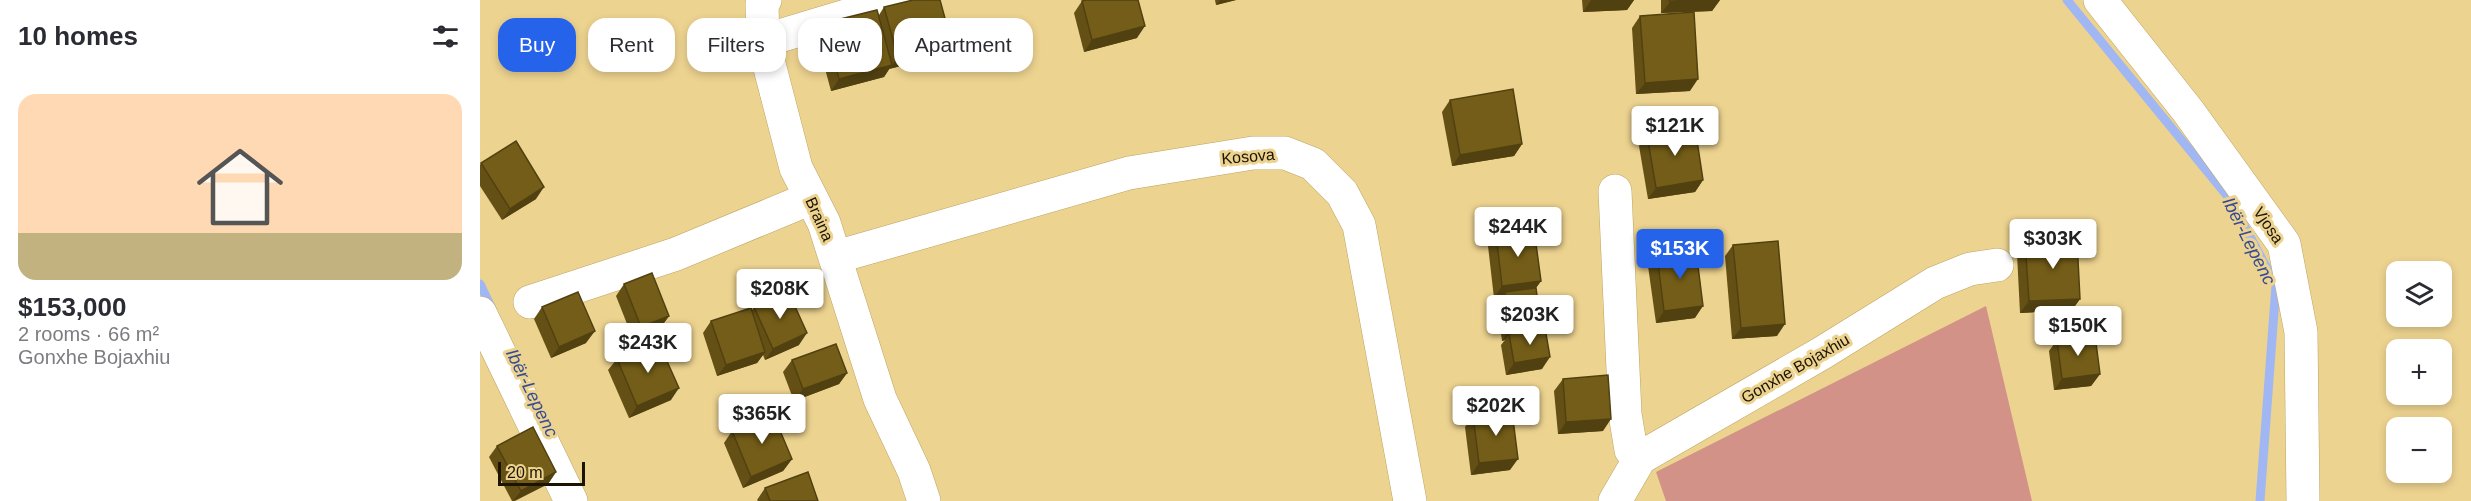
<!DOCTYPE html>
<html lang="en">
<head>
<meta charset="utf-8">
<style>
  :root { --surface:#fff; --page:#f7f7f7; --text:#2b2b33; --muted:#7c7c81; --accent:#2563eb }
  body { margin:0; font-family:Helvetica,sans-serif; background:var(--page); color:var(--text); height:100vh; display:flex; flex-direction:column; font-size:22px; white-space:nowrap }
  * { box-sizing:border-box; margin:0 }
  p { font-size:20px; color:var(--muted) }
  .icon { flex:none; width:33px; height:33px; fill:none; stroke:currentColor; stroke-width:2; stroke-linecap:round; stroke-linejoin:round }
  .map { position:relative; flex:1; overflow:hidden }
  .drawer { display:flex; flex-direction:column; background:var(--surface); width:480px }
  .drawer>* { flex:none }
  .banner { position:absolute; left:18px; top:18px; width:570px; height:54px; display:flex; gap:12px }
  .fabs { position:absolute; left:1906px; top:261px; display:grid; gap:12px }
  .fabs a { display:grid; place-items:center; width:66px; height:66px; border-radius:12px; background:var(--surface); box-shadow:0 3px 9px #0003; font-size:30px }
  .scale { position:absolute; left:18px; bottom:15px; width:87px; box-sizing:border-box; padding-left:6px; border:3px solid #1c1300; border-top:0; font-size:16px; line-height:21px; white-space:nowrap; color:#1c1300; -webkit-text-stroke:4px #edd390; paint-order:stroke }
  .price { position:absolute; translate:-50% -51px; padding:0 14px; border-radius:6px; background:#fff; color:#222; font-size:20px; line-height:39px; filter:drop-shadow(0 2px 3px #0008) }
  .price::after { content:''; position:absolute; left:50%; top:36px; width:18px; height:14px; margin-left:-9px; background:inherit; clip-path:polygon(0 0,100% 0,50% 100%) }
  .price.active { background:var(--accent); color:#fff }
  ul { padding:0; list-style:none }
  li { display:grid; align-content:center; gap:12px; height:318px; padding:0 18px }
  li span { display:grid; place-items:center; height:186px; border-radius:18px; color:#555 }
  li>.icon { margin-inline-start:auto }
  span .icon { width:108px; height:108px; fill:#fffc; stroke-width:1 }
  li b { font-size:26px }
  h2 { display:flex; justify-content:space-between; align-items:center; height:72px; padding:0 18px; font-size:26px }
  .tag { padding:0 21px; border-radius:18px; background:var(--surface); box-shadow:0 3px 9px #0003; font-size:21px; line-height:54px }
  .tag.active { background:var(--accent); color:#fff }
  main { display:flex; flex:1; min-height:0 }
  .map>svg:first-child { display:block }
  .green { fill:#d29288 }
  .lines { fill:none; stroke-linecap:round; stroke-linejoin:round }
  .stream { stroke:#a1b7f3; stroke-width:9 }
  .minor-casing { stroke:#bda462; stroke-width:34 }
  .minor { stroke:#fff; stroke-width:33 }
  .wall { fill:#645015 }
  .shaded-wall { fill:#514111 }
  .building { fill:#745d18; stroke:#514111; stroke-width:1.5 }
  .labels { text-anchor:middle; stroke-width:6; stroke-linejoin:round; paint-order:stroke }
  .street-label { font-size:16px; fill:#1c1300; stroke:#edd390 }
  .water-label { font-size:18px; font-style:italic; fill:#374b92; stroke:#edd390 }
</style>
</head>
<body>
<main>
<section class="drawer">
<h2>10 homes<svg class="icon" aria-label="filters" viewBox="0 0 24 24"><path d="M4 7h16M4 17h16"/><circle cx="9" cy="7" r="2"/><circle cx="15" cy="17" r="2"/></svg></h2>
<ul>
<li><span style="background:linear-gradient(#ffd9b3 75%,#c2b280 0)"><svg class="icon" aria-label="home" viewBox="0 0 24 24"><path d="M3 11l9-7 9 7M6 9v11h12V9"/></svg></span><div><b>$153,000</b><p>2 rooms · 66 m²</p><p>Gonxhe Bojaxhiu</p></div></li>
</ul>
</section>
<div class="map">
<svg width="1991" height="501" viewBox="0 0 1991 501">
  <rect width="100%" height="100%" fill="#edd390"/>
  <path class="green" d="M1506,306L1552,501H1186L1176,472Z"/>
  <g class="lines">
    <g class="stream">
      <path d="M1587,0L1749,198L1796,285L1780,501"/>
      <path d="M0,284L12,309"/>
    </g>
    <g class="minor-casing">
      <g id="minor">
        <path d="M285,0L282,4L283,41L316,168L344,223L400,399L434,471L444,501"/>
        <path d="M1620,0L1708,111L1804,244L1821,332L1823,501"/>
        <path d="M283,41L419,0"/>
        <path d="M1135,191L1145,414L1151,450L1160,458"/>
        <path d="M356,257L649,173L773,153H805L833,164L862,193L879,225L930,501"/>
        <path d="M50,302L196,254L331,198"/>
        <path d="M0,313L91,501"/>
        <path d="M1135,501L1160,458L1342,353L1455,283L1490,269L1517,265"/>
      </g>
    </g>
    <use href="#minor" class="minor"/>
  </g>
  <g class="wall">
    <path d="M735,0H756L736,5Z"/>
    <path d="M1102,0H1154L1147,10L1103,12Z"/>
    <path d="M1181,0H1240L1232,11L1181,13Z"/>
    <path d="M602,1L657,38L604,52L594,13Z"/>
    <path d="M404,7L472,44L464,55L409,69L404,77L351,91L336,35L344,23L399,15Z"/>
    <path d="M1160,16L1210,91L1156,94L1152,28Z"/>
    <path d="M970,100L1042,144L1034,156L972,166L962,112Z"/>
    <path d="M1167,135L1223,180L1215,192L1168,199L1159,146Z"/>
    <path d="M1,163L56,199L22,220L0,186V165Z"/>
    <path d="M1016,234L1061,281L1056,288L1058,329L1062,369L1026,375L1021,345L1025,340L1022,341L1017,303L1022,297L1014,298L1008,246Z"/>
    <path d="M1545,242L1600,299L1592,310L1540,313L1537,254Z"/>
    <path d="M1253,245L1297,336L1252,339L1245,256Z"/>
    <path d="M1177,255L1215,318L1176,323L1168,266Z"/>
    <path d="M144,284L189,316L181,327L153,339L136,296Z"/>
    <path d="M62,307L106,343L71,358L54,319Z"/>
    <path d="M274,307L319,345L285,360L283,355L277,363L237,376L223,333L231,321L272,310Z"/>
    <path d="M1577,340L1620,374L1611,386L1574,390L1569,351Z"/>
    <path d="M137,359L191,400L149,418L128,370Z"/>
    <path d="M312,360L367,373L359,384L314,401L303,372Z"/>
    <path d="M1083,379L1123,431L1078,434L1074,391Z"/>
    <path d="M993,416L1030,470L991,475L985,427Z"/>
    <path d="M252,431L312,459L303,471L263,488L244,443Z"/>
    <path d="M17,446L76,472L68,484L35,501H32L9,457Z"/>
    <path d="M285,488L338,501H278L277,500Z"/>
  </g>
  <g class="shaded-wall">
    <path d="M740,0H756L736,5Z"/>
    <path d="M1111,0H1154L1147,10L1103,12Z"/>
    <path d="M1225,0H1240L1232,11L1181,13L1190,2Z"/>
    <path d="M665,26L657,38L604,52L612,40Z"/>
    <path d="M472,44L464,55L409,69L418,58Z"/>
    <path d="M412,65L404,77L351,91L359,79Z"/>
    <path d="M1218,79L1210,91L1156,94L1165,83Z"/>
    <path d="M1042,144L1034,156L972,166L980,155Z"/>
    <path d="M1223,180L1215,192L1168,199L1176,188Z"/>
    <path d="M64,187L56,199L22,220L30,209Z"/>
    <path d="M1061,281L1052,293L1025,292L1022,297L1014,298L1022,286Z"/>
    <path d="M1600,299L1592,310L1540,313L1549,301Z"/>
    <path d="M1223,306L1215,318L1176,323L1184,311Z"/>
    <path d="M189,316L181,327L153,339L161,327Z"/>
    <path d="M1305,324L1297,336L1252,339L1261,328Z"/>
    <path d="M1061,325L1053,337L1029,334L1025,340L1022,341L1030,329Z"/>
    <path d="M115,331L106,343L71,358L79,347Z"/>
    <path d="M327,333L319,345L285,360L293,349Z"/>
    <path d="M285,352L277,363L237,376L246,365Z"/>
    <path d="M1070,357L1062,369L1026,375L1034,363Z"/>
    <path d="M367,373L359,384L314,401L323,389Z"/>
    <path d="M1620,374L1611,386L1574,390L1582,379Z"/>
    <path d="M199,388L191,400L149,418L157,406Z"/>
    <path d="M1131,419L1123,431L1078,434L1086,422Z"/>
    <path d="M312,459L303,471L263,488L271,477Z"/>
    <path d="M1038,459L1030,470L991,475L999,463Z"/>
    <path d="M76,472L68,484L33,501L41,491Z"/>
  </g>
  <g class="building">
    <path d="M433,0H460L472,44L418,58L404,7Z"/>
    <path d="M606,0H658L665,26L612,40L602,1Z"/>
    <path d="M1189,0H1225L1190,2Z"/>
    <path d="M397,10L412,65L359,79L344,23Z"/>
    <path d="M1214,12L1218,79L1165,83L1160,16Z"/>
    <path d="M1033,89L1042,144L980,155L970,100Z"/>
    <path d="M1215,127L1223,180L1176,188L1167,135Z"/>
    <path d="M36,141L64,187L30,209L1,163Z"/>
    <path d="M1054,229L1061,281L1022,286L1016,234Z"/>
    <path d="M1597,240L1600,299L1549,301L1545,242Z"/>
    <path d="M1298,241L1305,324L1261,328L1253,245Z"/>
    <path d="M1216,250L1223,306L1184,311L1177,255Z"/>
    <path d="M172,273L189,316L161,327L144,284Z"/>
    <path d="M1056,288L1061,325L1030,329L1025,292Z"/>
    <path d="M308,291L327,333L293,349L274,307Z"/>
    <path d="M98,292L115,331L79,347L62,307Z"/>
    <path d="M271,308L285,352L246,365L231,321Z"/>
    <path d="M1065,328L1070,357L1034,363L1029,334Z"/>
    <path d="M1615,335L1620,374L1582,379L1577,340Z"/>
    <path d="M178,341L199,388L157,406L137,359Z"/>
    <path d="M356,344L367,373L323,389L312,360Z"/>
    <path d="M1128,375L1131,419L1086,422L1083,379Z"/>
    <path d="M1032,411L1038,459L999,463L993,416Z"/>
    <path d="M293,414L312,459L271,477L252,431Z"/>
    <path d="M53,427L76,472L41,491L17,446Z"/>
    <path d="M328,472L338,501H290L285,488Z"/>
  </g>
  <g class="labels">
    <g class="street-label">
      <text transform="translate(768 156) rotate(-5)" y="6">Kosova</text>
      <text transform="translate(340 219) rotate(66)" y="6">Braina</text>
      <text transform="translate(1789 225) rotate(56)" y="6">Vjosa</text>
      <text transform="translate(1315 368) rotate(-30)" y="6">Gonxhe Bojaxhiu</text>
    </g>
    <g class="water-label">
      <text transform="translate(1769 241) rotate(63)" y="6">Ibër-Lepenc</text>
      <text transform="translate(52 393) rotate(64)" y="6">Ibër-Lepenc</text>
    </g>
  </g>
</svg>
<div class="fabs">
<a><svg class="icon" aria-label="layers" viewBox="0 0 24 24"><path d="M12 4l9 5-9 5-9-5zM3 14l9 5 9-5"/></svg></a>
<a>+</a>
<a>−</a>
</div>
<div class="scale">20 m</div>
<b class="price" style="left:1195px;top:157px">$121K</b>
<b class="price" style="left:1038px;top:258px">$244K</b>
<b class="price" style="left:1573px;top:270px">$303K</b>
<b class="price active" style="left:1200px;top:280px">$153K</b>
<b class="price" style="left:300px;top:320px">$208K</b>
<b class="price" style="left:1050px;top:346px">$203K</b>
<b class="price" style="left:1598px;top:357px">$150K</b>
<b class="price" style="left:168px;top:374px">$243K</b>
<b class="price" style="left:1016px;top:437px">$202K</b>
<b class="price" style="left:282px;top:445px">$365K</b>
<div class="banner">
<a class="tag active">Buy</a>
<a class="tag">Rent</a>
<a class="tag">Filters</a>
<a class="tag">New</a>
<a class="tag">Apartment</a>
</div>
</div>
</main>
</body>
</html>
